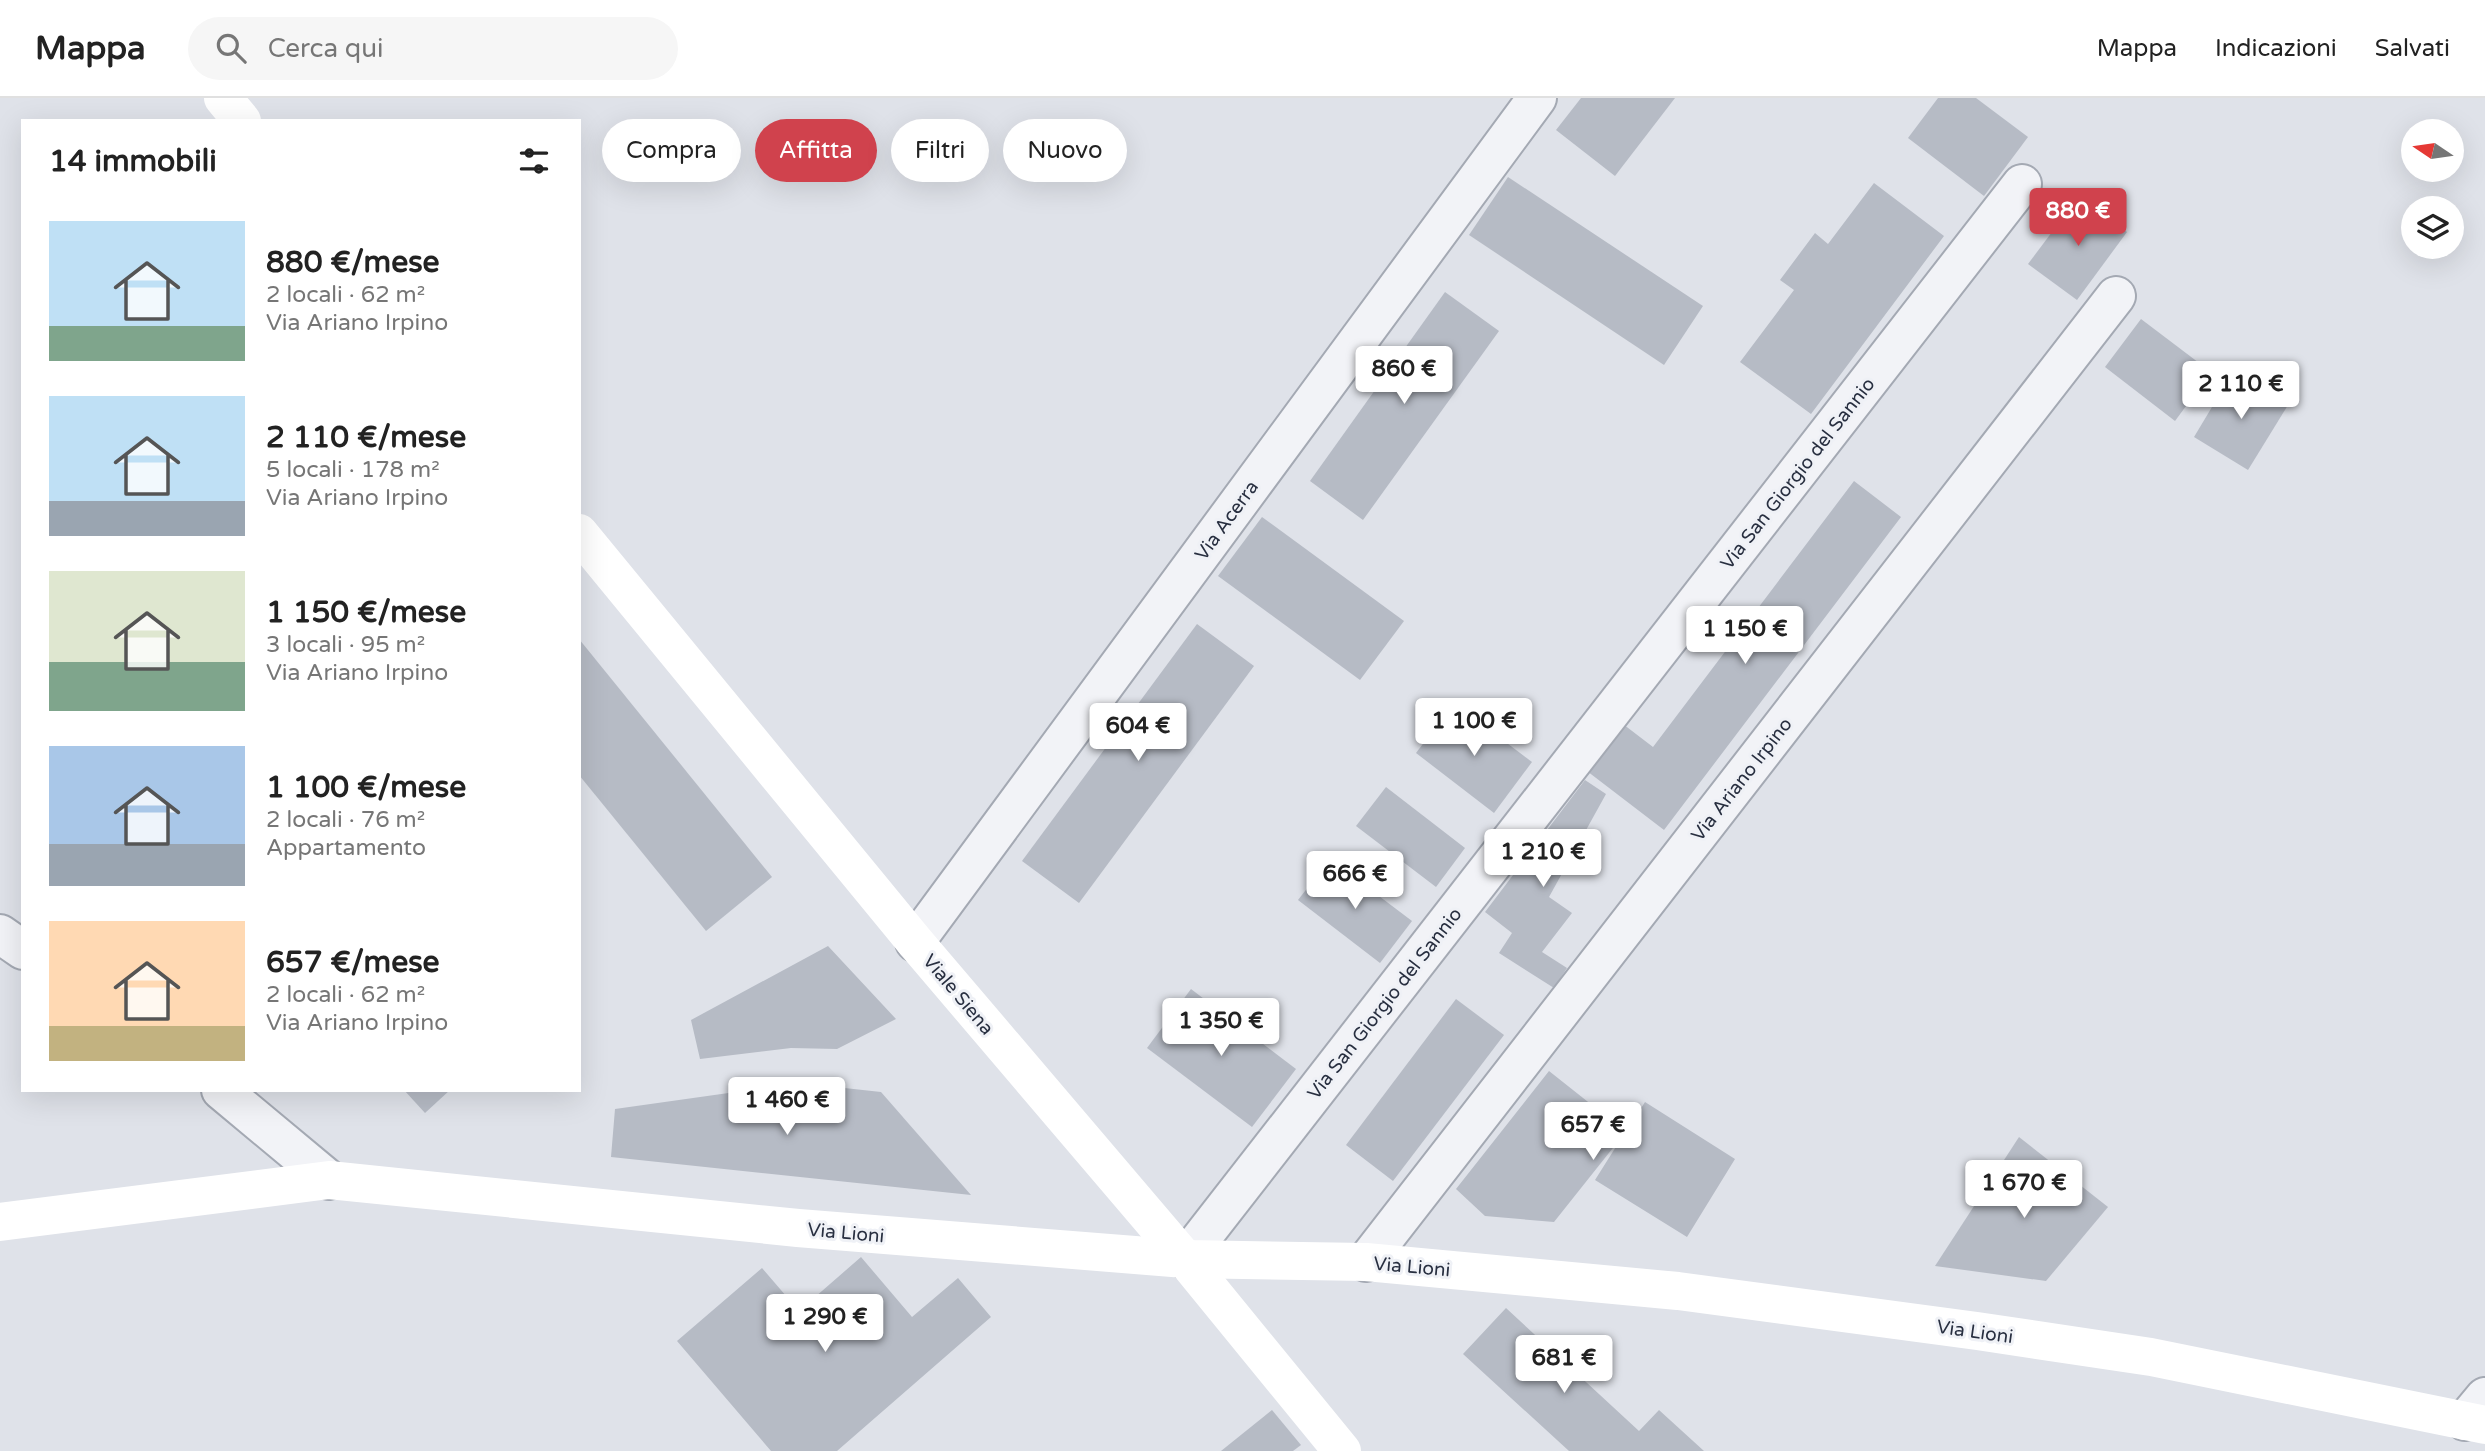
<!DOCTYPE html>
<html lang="it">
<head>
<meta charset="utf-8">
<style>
  :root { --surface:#fff; --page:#f6f6f6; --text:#222; --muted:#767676; --line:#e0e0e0; --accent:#d0424d }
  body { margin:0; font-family:"Varela Round",sans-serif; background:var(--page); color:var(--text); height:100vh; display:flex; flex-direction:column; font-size:26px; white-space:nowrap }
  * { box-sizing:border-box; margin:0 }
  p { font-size:23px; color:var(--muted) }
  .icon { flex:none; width:38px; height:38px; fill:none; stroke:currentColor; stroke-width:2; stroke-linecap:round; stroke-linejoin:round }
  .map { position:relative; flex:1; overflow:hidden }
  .sheet { position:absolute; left:21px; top:21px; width:560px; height:973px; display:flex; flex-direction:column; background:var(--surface); border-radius:0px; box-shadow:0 7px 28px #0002 }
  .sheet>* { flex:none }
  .banner { position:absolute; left:602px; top:21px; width:665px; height:63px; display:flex; gap:14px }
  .needle { width:46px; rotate:283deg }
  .controls { position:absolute; left:2401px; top:21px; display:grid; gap:14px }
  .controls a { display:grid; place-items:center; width:63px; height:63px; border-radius:50%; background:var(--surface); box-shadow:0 7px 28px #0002; font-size:35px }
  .price { position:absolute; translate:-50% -60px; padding:0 16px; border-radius:7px; background:#fff; color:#222; font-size:23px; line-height:46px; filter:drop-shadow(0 2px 4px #0008) }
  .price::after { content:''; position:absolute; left:50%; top:42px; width:21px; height:16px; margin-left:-10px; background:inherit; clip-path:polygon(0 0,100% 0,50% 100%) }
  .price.selected { background:var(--accent); color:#fff }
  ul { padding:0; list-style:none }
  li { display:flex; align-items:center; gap:21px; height:175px; padding:0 28px }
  li span { display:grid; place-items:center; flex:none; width:196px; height:140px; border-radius:0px; color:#555 }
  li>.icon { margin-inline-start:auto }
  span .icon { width:84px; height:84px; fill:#fffc; stroke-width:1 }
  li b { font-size:30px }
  h2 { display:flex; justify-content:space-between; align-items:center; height:84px; padding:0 28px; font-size:30px }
  .chip { padding:0 24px; border-radius:32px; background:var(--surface); box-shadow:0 7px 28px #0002; font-size:24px; line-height:63px }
  .chip.selected { background:var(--accent); color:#fff }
  header { display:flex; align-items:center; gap:42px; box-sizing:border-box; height:98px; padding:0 35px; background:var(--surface); border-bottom:2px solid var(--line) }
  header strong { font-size:33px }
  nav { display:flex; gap:38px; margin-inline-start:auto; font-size:24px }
  .search { width:490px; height:63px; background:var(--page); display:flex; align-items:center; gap:18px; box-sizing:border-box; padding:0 24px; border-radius:38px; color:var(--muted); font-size:26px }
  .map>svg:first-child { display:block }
  .building { fill:#b6bbc5 }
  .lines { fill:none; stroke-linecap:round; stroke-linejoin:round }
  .street-casing { stroke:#a4a9b3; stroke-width:42 }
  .street { stroke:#f2f3f7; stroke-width:38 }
  .secondary { stroke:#fff; stroke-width:38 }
  .labels { text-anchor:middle; stroke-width:6; stroke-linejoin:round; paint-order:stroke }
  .street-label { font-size:19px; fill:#282f40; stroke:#eff1f6 }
</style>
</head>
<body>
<header>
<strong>Mappa</strong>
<div class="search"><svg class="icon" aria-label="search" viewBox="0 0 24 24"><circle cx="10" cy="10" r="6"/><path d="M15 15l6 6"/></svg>Cerca qui</div>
<nav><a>Mappa</a><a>Indicazioni</a><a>Salvati</a></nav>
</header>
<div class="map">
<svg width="2485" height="1353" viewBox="0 0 2485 1353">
  <rect width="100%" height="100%" fill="#dfe2e9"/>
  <g class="building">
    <path d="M1581,0H1675L1615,78L1556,32Z"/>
    <path d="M1938,0H1976L2028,39L1984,98L1908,40Z"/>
    <path d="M1508,79L1703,208L1664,267L1469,137Z"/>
    <path d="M1874,85L1944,138L1811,316L1740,264L1794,192L1780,182L1815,135L1828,146Z"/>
    <path d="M2079,98L2127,134L2077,202L2028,166Z"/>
    <path d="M1445,194L1499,233L1363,422L1310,383Z"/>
    <path d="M2141,221L2211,274L2175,323L2105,269Z"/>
    <path d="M2233,274L2288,307L2248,372L2194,339Z"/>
    <path d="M1854,383L1901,419L1664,732L1583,670L1619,623L1653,649Z"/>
    <path d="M1262,419L1404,523L1360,582L1218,478Z"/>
    <path d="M1197,526L1254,568L1079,805L1022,763Z"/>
    <path d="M579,541L772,779L706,833L579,677Z"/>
    <path d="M1454,605L1532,664L1494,715L1416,655Z"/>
    <path d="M1585,682L1606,696L1549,799L1572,815L1542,854L1567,870L1554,890L1499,855L1512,835L1485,814Z"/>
    <path d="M1386,689L1465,750L1436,789L1356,728Z"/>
    <path d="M1330,761L1412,823L1380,865L1298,802Z"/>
    <path d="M828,848L896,921L837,951L791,950L700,961L691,922Z"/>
    <path d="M1191,891L1296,971L1252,1029L1147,950Z"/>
    <path d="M1456,901L1504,937L1393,1083L1346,1047Z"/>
    <path d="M1549,973L1626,1034L1645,1004L1735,1061L1687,1139L1595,1082L1624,1036L1554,1124L1485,1118L1456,1091Z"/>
    <path d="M799,985L881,994L971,1097L611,1059L615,1011Z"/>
    <path d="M404,992H450L425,1015Z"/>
    <path d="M2019,1039L2108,1109L2046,1183L1935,1168Z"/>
    <path d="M861,1159L912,1219L958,1180L991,1219L837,1353H771L677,1243L762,1170L799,1213Z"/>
    <path d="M1506,1210L1639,1333L1659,1312L1704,1353H1569L1463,1256Z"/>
    <path d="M1272,1312L1301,1347L1293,1353H1221Z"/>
  </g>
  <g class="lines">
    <g class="street-casing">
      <g id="street">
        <path d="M0,836L23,852"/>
        <path d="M915,844L1537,0"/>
        <path d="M221,992L329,1082"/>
        <path d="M1185,1161L2022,86"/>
        <path d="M1366,1164L2116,198"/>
        <path d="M2465,1323L2485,1299"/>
      </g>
    </g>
    <use href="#street" class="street"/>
    <g class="secondary">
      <path d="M223,0L242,23"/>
      <path d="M579,435L915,844L1185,1161L1342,1353"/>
      <path d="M0,1124L329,1082L798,1130L1185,1161L1366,1164L1678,1193L1977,1233L2151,1259L2485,1327"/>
    </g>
  </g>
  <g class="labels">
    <g class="street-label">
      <text transform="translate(1797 375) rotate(-52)" y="7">Via San Giorgio del Sannio</text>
      <text transform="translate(1226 422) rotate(-54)" y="7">Via Acerra</text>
      <text transform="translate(1741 681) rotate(-52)" y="7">Via Ariano Irpino</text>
      <text transform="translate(959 896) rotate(50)" y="7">Viale Siena</text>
      <text transform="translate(1384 905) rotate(-52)" y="7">Via San Giorgio del Sannio</text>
      <text transform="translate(846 1134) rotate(5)" y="7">Via Lioni</text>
      <text transform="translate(1412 1168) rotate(5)" y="7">Via Lioni</text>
      <text transform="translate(1975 1233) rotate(8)" y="7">Via Lioni</text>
    </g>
  </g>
</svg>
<div class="controls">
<a><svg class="needle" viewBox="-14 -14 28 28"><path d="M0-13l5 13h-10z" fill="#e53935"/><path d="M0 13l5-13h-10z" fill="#767676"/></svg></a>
<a><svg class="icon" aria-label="layers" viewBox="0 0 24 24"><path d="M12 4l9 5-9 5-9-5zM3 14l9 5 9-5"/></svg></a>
</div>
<b class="price selected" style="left:2078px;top:150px">880 €</b>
<b class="price" style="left:1404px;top:308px">860 €</b>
<b class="price" style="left:2241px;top:323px">2 110 €</b>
<b class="price" style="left:1745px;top:568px">1 150 €</b>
<b class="price" style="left:1474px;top:660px">1 100 €</b>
<b class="price" style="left:1138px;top:665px">604 €</b>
<b class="price" style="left:1543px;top:791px">1 210 €</b>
<b class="price" style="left:1355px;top:813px">666 €</b>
<b class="price" style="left:1221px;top:960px">1 350 €</b>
<b class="price" style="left:787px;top:1039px">1 460 €</b>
<b class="price" style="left:1593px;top:1064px">657 €</b>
<b class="price" style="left:2024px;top:1122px">1 670 €</b>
<b class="price" style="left:825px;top:1256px">1 290 €</b>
<b class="price" style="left:1564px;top:1297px">681 €</b>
<div class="banner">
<a class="chip">Compra</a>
<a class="chip selected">Affitta</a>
<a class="chip">Filtri</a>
<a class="chip">Nuovo</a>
</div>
<section class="sheet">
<h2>14 immobili<svg class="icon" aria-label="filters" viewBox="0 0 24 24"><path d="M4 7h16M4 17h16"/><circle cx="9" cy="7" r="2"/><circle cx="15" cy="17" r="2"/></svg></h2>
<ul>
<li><span style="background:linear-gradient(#bfe0f5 75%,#7fa58c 0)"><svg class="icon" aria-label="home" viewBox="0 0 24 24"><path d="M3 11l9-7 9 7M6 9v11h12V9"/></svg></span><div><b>880 €/mese</b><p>2 locali · 62 m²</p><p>Via Ariano Irpino</p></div></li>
<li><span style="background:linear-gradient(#bfe0f5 75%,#9aa5b1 0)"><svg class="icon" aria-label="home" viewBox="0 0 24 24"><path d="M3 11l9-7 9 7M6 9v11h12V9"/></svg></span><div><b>2 110 €/mese</b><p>5 locali · 178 m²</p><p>Via Ariano Irpino</p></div></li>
<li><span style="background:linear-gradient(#dfe7d0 65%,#7fa58c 0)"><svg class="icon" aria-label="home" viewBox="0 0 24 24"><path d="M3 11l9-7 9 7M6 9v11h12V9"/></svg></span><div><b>1 150 €/mese</b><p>3 locali · 95 m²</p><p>Via Ariano Irpino</p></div></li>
<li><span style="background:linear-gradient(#a9c7e8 70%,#9aa5b1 0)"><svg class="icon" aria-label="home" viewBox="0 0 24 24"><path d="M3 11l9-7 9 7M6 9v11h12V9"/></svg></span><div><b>1 100 €/mese</b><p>2 locali · 76 m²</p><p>Appartamento</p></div></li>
<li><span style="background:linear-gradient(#ffd9b3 75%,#c2b280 0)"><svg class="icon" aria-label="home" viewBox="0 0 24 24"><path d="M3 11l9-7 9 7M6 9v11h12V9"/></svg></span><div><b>657 €/mese</b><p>2 locali · 62 m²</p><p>Via Ariano Irpino</p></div></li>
</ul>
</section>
</div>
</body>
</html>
